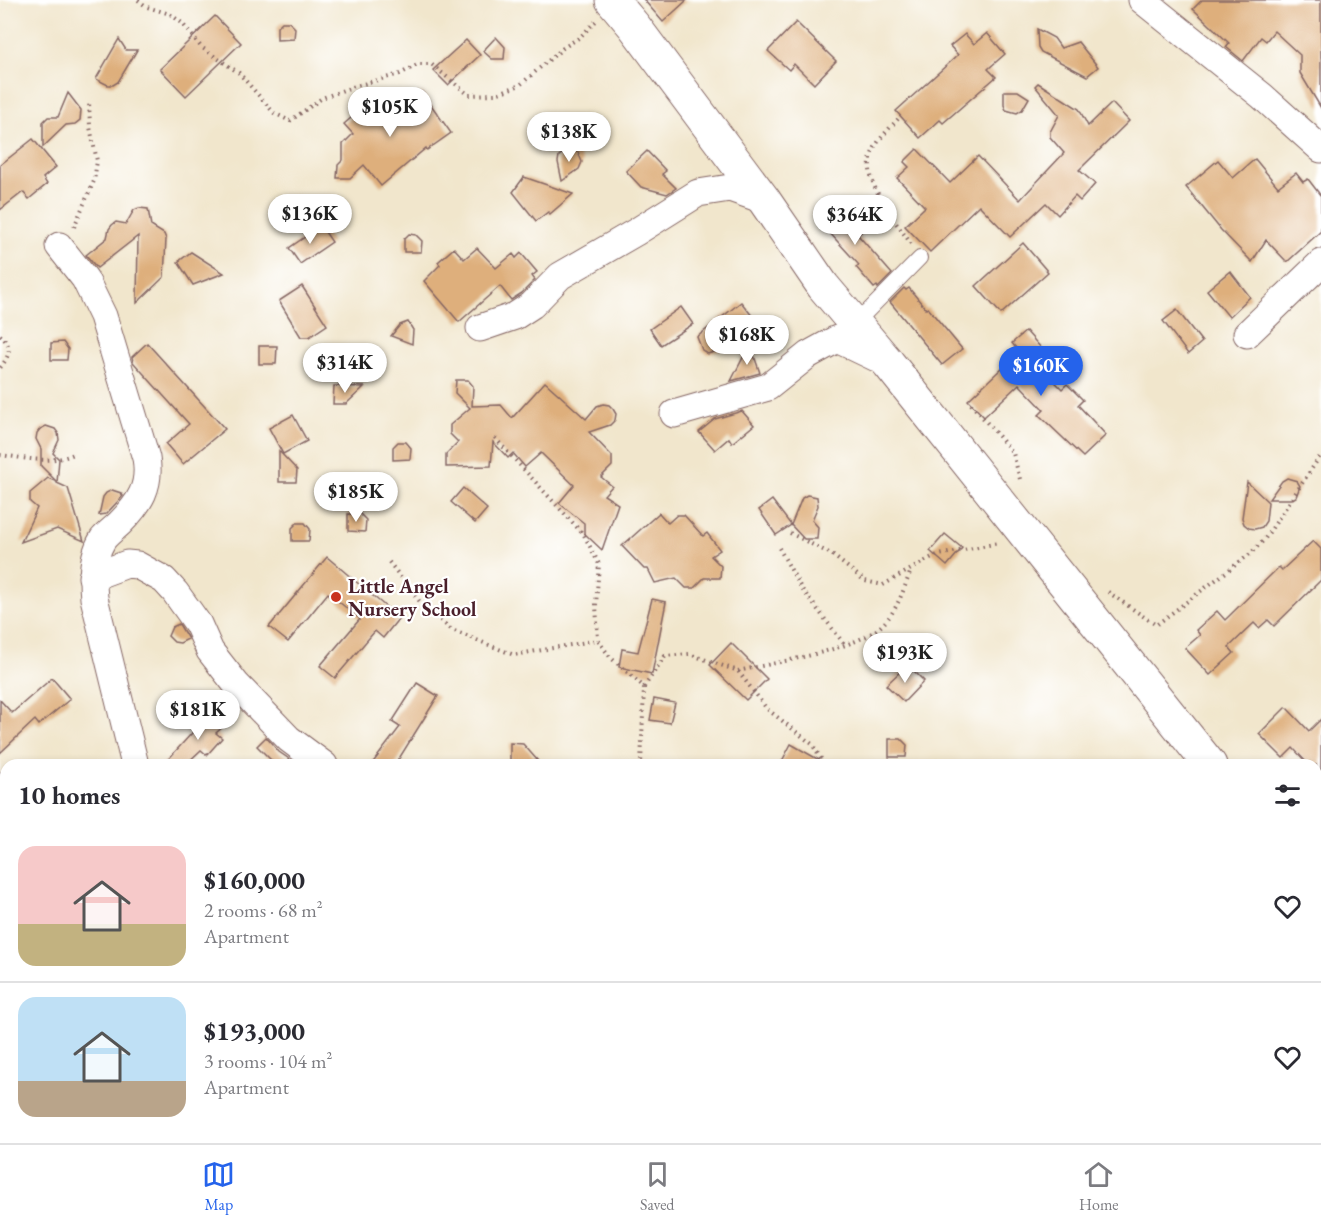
<!DOCTYPE html>
<html lang="en">
<head>
<meta charset="utf-8">
<style>
  :root { --surface:#fff; --page:#f7f7f7; --text:#2b2b33; --muted:#7c7c81; --line:#e1e1e2; --accent:#2563eb }
  body { margin:0; font-family:"EB Garamond",serif; background:var(--page); color:var(--text); height:100vh; display:flex; flex-direction:column; font-size:22px; white-space:nowrap }
  * { box-sizing:border-box; margin:0 }
  p { font-size:20px; color:var(--muted) }
  .icon { flex:none; width:33px; height:33px; fill:none; stroke:currentColor; stroke-width:2; stroke-linecap:round; stroke-linejoin:round }
  .map { position:relative; flex:1; overflow:hidden }
  .panel { position:absolute; left:0px; top:759px; width:1322px; height:384px; display:flex; flex-direction:column; background:var(--surface); border-radius:18px 18px 0 0; box-shadow:0 3px 9px #0003 }
  .panel>* { flex:none }
  .price { position:absolute; translate:-50% -51px; padding:0 14px; border-radius:21px; background:#fff; color:#222; font-size:20px; line-height:39px; filter:drop-shadow(0 2px 3px #0008) }
  .price::after { content:''; position:absolute; left:50%; top:36px; width:18px; height:14px; margin-left:-9px; background:inherit; clip-path:polygon(0 0,100% 0,50% 100%) }
  .price.current { background:var(--accent); color:#fff }
  ul { padding:0; list-style:none }
  li { display:flex; align-items:center; gap:18px; height:150px; padding:0 18px }
  li+li { border-top:2px solid var(--line) }
  li span { display:grid; place-items:center; flex:none; width:168px; height:120px; border-radius:18px; color:#555 }
  li>.icon { margin-inline-start:auto }
  span .icon { width:72px; height:72px; fill:#fffc; stroke-width:1 }
  li b { font-size:26px }
  h2 { display:flex; justify-content:space-between; align-items:center; height:72px; padding:0 18px; font-size:26px }
  .dock { display:flex; justify-content:space-around; align-items:center; height:84px; border-top:2px solid var(--line); background:var(--surface); font-size:16px; color:var(--muted) }
  .dock a { display:grid; justify-items:center; gap:3px }
  .dock .current { color:var(--accent) }
  .map>svg:first-child { display:block }
  .building { fill:#deaf7b }
  .lines { fill:none; stroke-linecap:round; stroke-linejoin:round }
  .service-casing { stroke:#846563; stroke-width:16 }
  .minor-casing { stroke:#846563; stroke-width:29 }
  .tertiary-casing { stroke:#846563; stroke-width:35 }
  .path { stroke:#846563; stroke-width:4; stroke-dasharray:1.5 4.5; stroke-linecap:butt }
  .service { stroke:#fff; stroke-width:14 }
  .minor { stroke:#fff; stroke-width:27 }
  .tertiary { stroke:#fff; stroke-width:33 }
  .poi-dot { fill:#c8321e; stroke:#fff; stroke-width:2 }
  .labels { text-anchor:middle; stroke-width:4.5; stroke-linejoin:round; paint-order:stroke }
  .poi-label { font-size:20px; font-weight:bold; fill:#4a1f2b; stroke:#fff; text-anchor:start }
</style>
</head>
<body>
<div class="map">
<svg width="1321" height="1143" viewBox="0 0 1321 1143">
  <rect width="100%" height="100%" fill="#fff"/>
  <filter id="ink" filterUnits="userSpaceOnUse"><feTurbulence type="fractalNoise" baseFrequency=".0167" numOctaves="2"/><feDisplacementMap in="SourceGraphic" scale="12" xChannelSelector="R" yChannelSelector="G"/><feConvolveMatrix kernelMatrix="1 2 1 2 8 2 1 2 1" color-interpolation-filters="sRGB"/></filter>
  <filter id="wash" filterUnits="userSpaceOnUse"><feTurbulence type="fractalNoise" baseFrequency=".008" numOctaves="4" result="noise"/><feDisplacementMap in="SourceGraphic" scale="24" xChannelSelector="R" yChannelSelector="G"/><feGaussianBlur stdDeviation="1.35" result="paint"/><feColorMatrix in="noise" values="0 0 0 0 0 0 0 0 0 0 0 0 0 0 0 0 0 1.4 0 .05"/><feComposite in="paint" operator="in"/></filter>
  <g filter="url(#wash)">
    <rect width="100%" height="100%" fill="#f1e6cc"/>
    <g id="blocks">
      <g class="building">
        <path d="M644,0H687L663,22Z"/>
        <path d="M1202,0H1321V108L1300,73V55L1274,31L1266,41L1261,37L1243,61L1226,47L1229,43L1193,9Z"/>
        <path d="M215,16L241,43L186,96L160,69Z"/>
        <path d="M282,22H289L295,28L294,39L277,40V27Z"/>
        <path d="M796,22L836,61L814,84L794,64L789,70L768,51Z"/>
        <path d="M1037,29L1054,38L1061,48L1078,42L1098,67L1087,76L1041,52L1038,47Z"/>
        <path d="M987,33L1005,54L988,69L996,77L943,123L940,120L920,138L896,111L958,55L950,46L965,34L974,44Z"/>
        <path d="M496,37L505,47L504,59H492L483,51Z"/>
        <path d="M119,39L126,50H137L118,82L113,85H108L96,79Z"/>
        <path d="M466,40L480,55L448,85L433,70Z"/>
        <path d="M1038,83L1079,109L1088,126L1112,103L1129,121L1079,170L1095,184L1080,201L1075,196L1058,215L1046,203L1010,237L979,205L930,252L905,226L925,207L897,178L909,167L904,162L917,149L950,183L978,156L1020,200L1064,153L1050,137V132L1059,115L1035,86Z"/>
        <path d="M1004,91H1018L1029,98L1022,110L1017,113L1006,110L1004,105Z"/>
        <path d="M422,92L451,133L427,150L426,148L381,186L364,165L350,178H337L338,165L343,160V144L353,134L344,124L373,99L388,116Z"/>
        <path d="M68,93L81,110L80,120L75,124L66,125L43,147V122L48,117H58Z"/>
        <path d="M33,139L56,167L43,178L47,184L29,199L23,192L0,210V165Z"/>
        <path d="M568,149L578,152L582,162L579,169L562,181L558,162L559,156Z"/>
        <path d="M647,151L666,171L662,174L676,188L667,194L641,187L626,171Z"/>
        <path d="M1255,159L1278,187L1296,173L1303,182L1308,179L1321,196V231L1287,262L1266,240L1252,262L1221,230L1186,187L1218,160L1233,178Z"/>
        <path d="M524,177L573,194L550,214L548,212L536,221L513,192Z"/>
        <path d="M836,204L861,232L858,235L892,274L878,288L877,286L874,288L856,267L859,265L818,220Z"/>
        <path d="M139,208L148,209L151,226L164,234L166,239L164,277L137,303L138,236L97,268L86,255L107,238L109,229L112,225L116,222L126,224L134,210Z"/>
        <path d="M321,226L332,242L300,264L289,248Z"/>
        <path d="M409,234L416,235L422,241L421,252H404V239Z"/>
        <path d="M1023,243L1048,272L1001,314L976,286Z"/>
        <path d="M454,248L464,259L477,248L496,268L513,254L516,258L521,253L537,272L532,276L535,280L522,293L511,300L500,286L459,322L424,281L440,265L438,262Z"/>
        <path d="M191,252L224,273L193,285L178,262Z"/>
        <path d="M1230,271L1250,297L1229,317L1207,290Z"/>
        <path d="M302,286L327,325L309,337H301L279,301Z"/>
        <path d="M904,288L906,290L909,288L926,309L928,308L962,349L942,365L890,302Z"/>
        <path d="M741,302L757,322L746,332L749,340L708,354L702,350L697,337Z"/>
        <path d="M681,307L693,324L661,345L650,329Z"/>
        <path d="M1177,310L1202,342L1188,354L1163,321Z"/>
        <path d="M408,322L413,330L412,344L391,336L400,325Z"/>
        <path d="M1026,331L1042,349L1032,358L1062,389L1067,384L1083,400L1078,405L1106,435L1083,457L1039,415L1044,410L1019,384L984,417L968,400L1019,352L1012,343Z"/>
        <path d="M63,342L68,349L67,360H51V343Z"/>
        <path d="M147,343L225,429L183,464L166,444L189,424L133,362L132,357Z"/>
        <path d="M750,344L760,373L731,381Z"/>
        <path d="M259,346H277L276,364H259Z"/>
        <path d="M456,380H468L473,386L472,406L501,405L512,418L545,382L586,419L597,406L603,404L609,405L613,409L616,414L615,420L610,425L589,432L612,456V466L601,477L612,486L604,495L618,504L602,550L584,533V523L559,503L574,485L541,453L525,467L513,453L508,458L493,442L491,466L446,467V454L458,442L450,434V425L470,408L455,393Z"/>
        <path d="M334,386L364,387L346,404H333Z"/>
        <path d="M742,411L754,425L732,443L729,438L715,450L699,432L715,419Z"/>
        <path d="M293,415L307,441L283,454L269,428Z"/>
        <path d="M46,426L55,429L58,433L59,440L53,453L59,459L57,483L68,488L84,541L57,529L21,542L37,508L30,502V493L48,478L57,482L41,466V449L36,439L37,433L40,429Z"/>
        <path d="M398,442H406L411,448L410,459L393,460V447Z"/>
        <path d="M279,451L297,470L296,482H279Z"/>
        <path d="M1287,478L1297,481L1300,486L1296,497L1292,499H1269L1282,481Z"/>
        <path d="M1247,482L1268,502L1266,521L1262,527L1255,529L1249,528L1244,524L1242,518Z"/>
        <path d="M463,488L487,509L475,523L451,502Z"/>
        <path d="M112,490L121,493L123,496L106,514L99,515L103,497L106,493Z"/>
        <path d="M807,495L817,497L818,506L812,520L818,527L817,539H804L791,525L802,498Z"/>
        <path d="M772,500L791,525L776,535L759,510Z"/>
        <path d="M659,513L668,523L677,515H684L703,536L707,533L720,550L711,556L721,566L720,578H704L694,588H686L676,578L655,583L648,569H644L622,546Z"/>
        <path d="M348,514H360L366,520L365,532L348,531Z"/>
        <path d="M297,523H305L310,529L309,541H292V528Z"/>
        <path d="M945,534L962,548L947,566L930,551Z"/>
        <path d="M1313,541L1321,549V580L1274,626L1268,620L1259,628L1254,623L1229,647L1234,653L1210,675L1185,648L1200,635L1196,630L1217,611L1225,620L1279,567L1282,570Z"/>
        <path d="M327,557L399,618L383,638L375,631L335,678L320,666L360,619L328,593L288,642L269,627Z"/>
        <path d="M652,599L666,602L652,674L619,667L622,649L638,652Z"/>
        <path d="M179,624L188,639L180,643L174,642L168,636L172,627Z"/>
        <path d="M731,643L767,679L746,700L710,665Z"/>
        <path d="M912,669L924,681L904,702L886,685L902,670L907,675Z"/>
        <path d="M52,678L70,699L39,725L35,720L0,753V700L12,713Z"/>
        <path d="M417,683L438,696L395,765H371L400,727L392,722Z"/>
        <path d="M654,699L675,703L670,723L650,720Z"/>
        <path d="M1286,707L1309,731L1321,719V777L1316,772V765H1309L1293,748L1283,758L1259,734Z"/>
        <path d="M211,712L225,725L216,733L222,738L207,755L201,750L185,765H163Z"/>
        <path d="M266,737L279,752L298,765H276L257,746Z"/>
        <path d="M889,739H901L907,745L906,757H889Z"/>
        <path d="M510,743L523,744L538,761H510Z"/>
        <path d="M791,744L828,765H780Z"/>
      </g>
    </g>
  </g>
  <g filter="url(#ink)">
    <use href="#blocks" fill-opacity="0" stroke="#846563" stroke-width="1.5"/>
    <g class="lines">
      <g class="service-casing">
        <path id="service" d="M855,324L920,258"/>
      </g>
      <g class="minor-casing">
        <g id="minor">
          <path d="M1142,0L1262,96L1321,149"/>
          <path d="M59,246L85,279L103,316L146,458C151,486 140,503 120,523C115,528 108,533 103,539C92,556 92,579 94,598L135,765"/>
          <path d="M480,328L515,316L532,305L560,276L636,232L698,193L730,188L764,200"/>
          <path d="M1247,334L1321,263"/>
          <path d="M674,414L768,387L808,355L837,339L885,362"/>
          <path d="M92,577L127,564L137,565L164,580L175,592L198,624L210,651L236,684L289,739L324,765"/>
          <path d="M0,786L6,787"/>
          <path d="M1316,941L1321,940"/>
          <path d="M344,1137L348,1143"/>
          <path d="M1104,1143L1109,1137"/>
        </g>
      </g>
      <g class="tertiary-casing">
        <g id="tertiary">
          <path d="M612,0L634,26L764,200L823,286L889,364L1210,765"/>
          <path d="M1316,896L1321,904"/>
        </g>
      </g>
      <g class="path">
        <path d="M138,0L147,7L170,14L182,23L201,47L239,73L274,113L290,121L322,98L352,87L400,74L419,64H431L469,95L496,94L520,85L563,48L580,37L596,21"/>
        <path d="M898,119C887,131 872,145 870,162C867,188 898,225 912,245"/>
        <path d="M74,227L94,181L97,161L90,127L89,101"/>
        <path d="M0,335C13,347 10,355 0,368"/>
        <path d="M971,404L1013,453L1021,483"/>
        <path d="M495,438L584,535L599,564L596,605L598,640"/>
        <path d="M0,455C26,458 51,465 76,453"/>
        <path d="M790,533L831,554L865,581L883,585L934,556L998,543"/>
        <path d="M779,548L801,588L845,645"/>
        <path d="M389,562L424,607L452,630L514,655L598,640L610,657L644,687L641,765"/>
        <path d="M1108,592L1156,625L1250,554L1264,540L1321,455"/>
        <path d="M738,671C773,663 855,650 880,627C897,612 903,591 911,570"/>
        <path d="M644,687L665,656L689,654L738,671L767,709L812,744L825,765"/>
      </g>
      <use href="#service" class="service"/>
      <use href="#minor" class="minor"/>
      <use href="#tertiary" class="tertiary"/>
    </g>
  </g>
  <circle class="poi-dot" cx="336" cy="597" r="6"/>
  <g class="labels">
    <g class="poi-label">
      <text x="348" y="593">Little Angel<tspan x="348" dy="23">Nursery School</tspan></text>
    </g>
  </g>
</svg>
<b class="price" style="left:390px;top:138px">$105K</b>
<b class="price" style="left:569px;top:163px">$138K</b>
<b class="price" style="left:310px;top:245px">$136K</b>
<b class="price" style="left:855px;top:246px">$364K</b>
<b class="price" style="left:747px;top:366px">$168K</b>
<b class="price" style="left:345px;top:394px">$314K</b>
<b class="price current" style="left:1041px;top:397px">$160K</b>
<b class="price" style="left:356px;top:523px">$185K</b>
<b class="price" style="left:905px;top:684px">$193K</b>
<b class="price" style="left:198px;top:741px">$181K</b>
<section class="panel">
<h2>10 homes<svg class="icon" aria-label="filters" viewBox="0 0 24 24"><path d="M4 7h16M4 17h16"/><circle cx="9" cy="7" r="2"/><circle cx="15" cy="17" r="2"/></svg></h2>
<ul>
<li><span style="background:linear-gradient(#f6c9c9 65%,#c2b280 0)"><svg class="icon" aria-label="home" viewBox="0 0 24 24"><path d="M3 11l9-7 9 7M6 9v11h12V9"/></svg></span><div><b>$160,000</b><p>2 rooms · 68 m²</p><p>Apartment</p></div><svg class="icon" aria-label="heart" viewBox="0 0 24 24"><path d="M12 20l-8-8c-3-5 5-10 8-4 3-6 11-1 8 4z"/></svg></li>
<li><span style="background:linear-gradient(#bfe0f5 70%,#b9a48a 0)"><svg class="icon" aria-label="home" viewBox="0 0 24 24"><path d="M3 11l9-7 9 7M6 9v11h12V9"/></svg></span><div><b>$193,000</b><p>3 rooms · 104 m²</p><p>Apartment</p></div><svg class="icon" aria-label="heart" viewBox="0 0 24 24"><path d="M12 20l-8-8c-3-5 5-10 8-4 3-6 11-1 8 4z"/></svg></li>
</ul>
</section>
</div>
<nav class="dock">
<a class="current"><svg class="icon" aria-label="map" viewBox="0 0 24 24"><path d="M3 6l6-2 6 2 6-2v14l-6 2-6-2-6 2zM9 4v14M15 6v14"/></svg>Map</a>
<a><svg class="icon" aria-label="saved" viewBox="0 0 24 24"><path d="M7 4h10v16l-5-4-5 4z"/></svg>Saved</a>
<a><svg class="icon" aria-label="home" viewBox="0 0 24 24"><path d="M3 11l9-7 9 7M6 9v11h12V9"/></svg>Home</a>
</nav>
</body>
</html>
